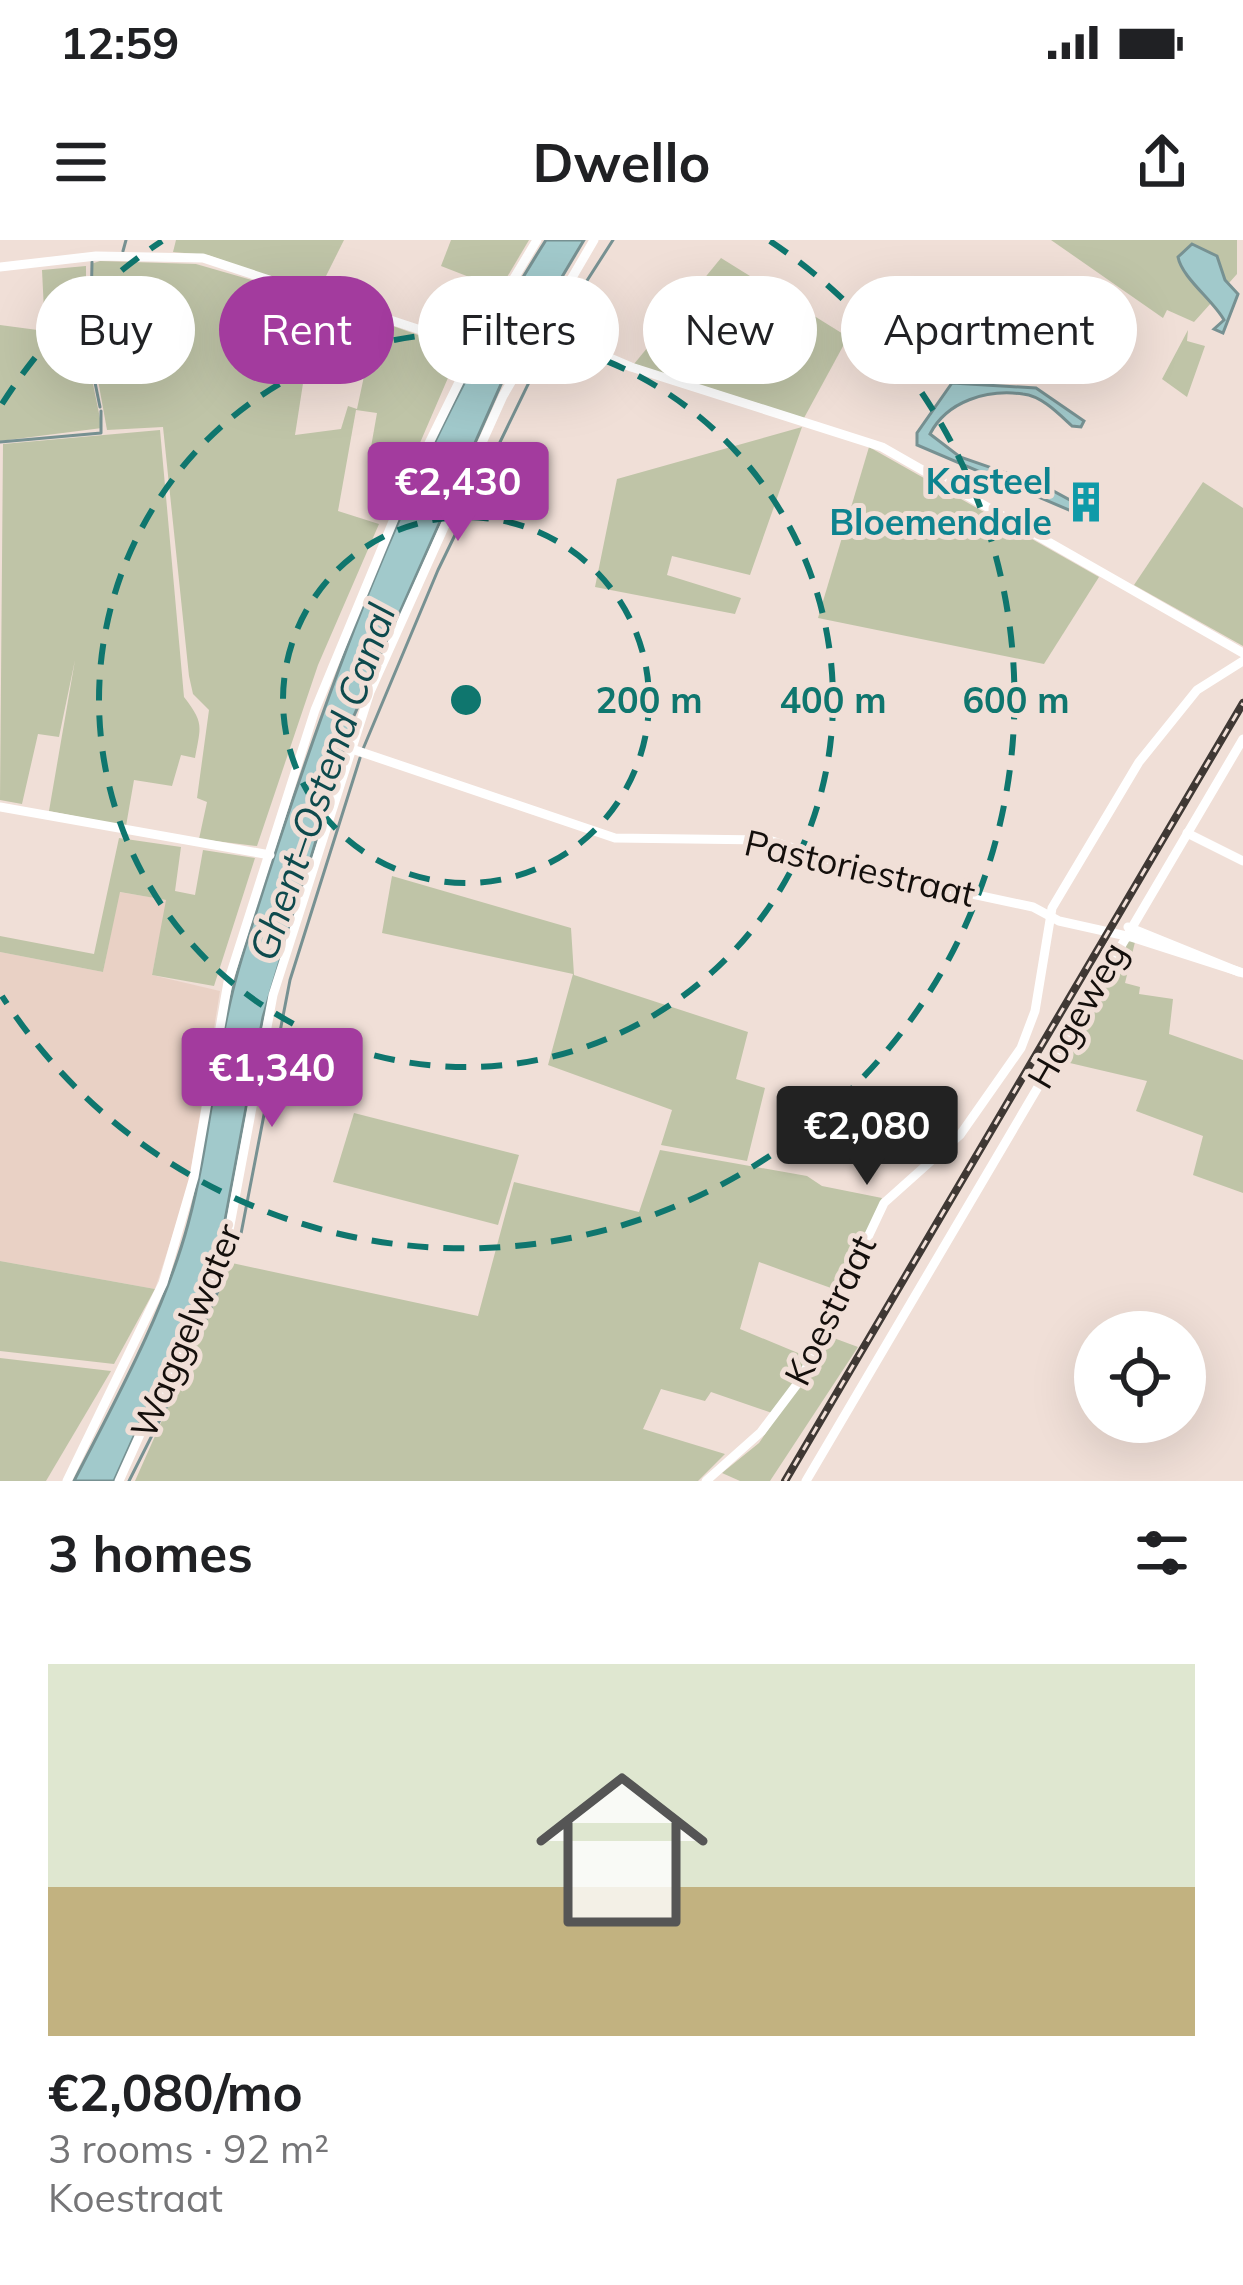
<!DOCTYPE html>
<html lang="en">
<head>
<meta charset="utf-8">
<style>
  :root { --surface:#fff; --page:#f2f2f2; --text:#202124; --muted:#757577; --accent:#a33b9e }
  body { margin:0; font-family:Mulish,sans-serif; background:var(--page); color:var(--text); height:100vh; display:flex; flex-direction:column; font-size:45px; white-space:nowrap }
  * { box-sizing:border-box; margin:0 }
  p { font-size:39px; color:var(--muted) }
  .icon { flex:none; width:66px; height:66px; fill:none; stroke:currentColor; stroke-width:2; stroke-linecap:round; stroke-linejoin:round }
  .map { position:relative; height:1241px; overflow:hidden }
  .drawer { display:flex; flex-direction:column; background:var(--surface); flex:1 }
  .drawer>* { flex:none }
  .banner { position:absolute; left:36px; top:36px; width:1173px; height:108px; display:flex; gap:24px }
  .buttons { position:absolute; left:1074px; top:1071px; display:grid; gap:24px }
  .buttons a { display:grid; place-items:center; width:132px; height:132px; border-radius:50%; background:var(--surface); box-shadow:0 12px 48px #0002; font-size:60px }
  .price { position:absolute; translate:-50% -102px; padding:0 27px; border-radius:12px; background:var(--accent); color:#fff; font-size:39px; line-height:78px; filter:drop-shadow(0 3px 6px #0008) }
  .price::after { content:''; position:absolute; left:50%; top:72px; width:36px; height:27px; margin-left:-18px; background:inherit; clip-path:polygon(0 0,100% 0,50% 100%) }
  .price.current { background:#222; color:#fff }
  ul { padding:0; list-style:none }
  li { display:grid; align-content:center; gap:24px; height:636px; padding:0 48px }
  li span { display:grid; place-items:center; height:372px; border-radius:0px; color:#555 }
  li>.icon { margin-inline-start:auto }
  span .icon { width:216px; height:216px; fill:#fffc; stroke-width:1 }
  li b { font-size:51px }
  h2 { display:flex; justify-content:space-between; align-items:center; height:144px; padding:0 48px; font-size:51px }
  .pill { padding:0 42px; border-radius:54px; background:var(--surface); box-shadow:0 12px 48px #0002; font-size:42px; line-height:108px }
  .pill.current { background:var(--accent); color:#fff }
  .status { display:flex; justify-content:space-between; align-items:center; height:84px; padding:0 60px; background:var(--surface); direction:ltr }
  .status svg { height:33px; fill:currentColor }
  header { display:flex; justify-content:space-between; align-items:center; height:156px; padding:0 48px; background:var(--surface); font-size:54px; font-weight:700 }
  .map>svg:first-child { display:block }
  .built { fill:#e9d1c5 }
  .green { fill:#bfc4a7 }
  .water { fill:#a1c9cb; stroke:#779192; stroke-width:3 }
  .lines { fill:none; stroke-linecap:round; stroke-linejoin:round }
  .stream { stroke:#779192; stroke-width:3 }
  .minor { stroke:#fff; stroke-width:9 }
  .rail-casing { stroke:#3f3834; stroke-width:8 }
  .rail { stroke:#f0dfd7; stroke-width:3; stroke-dasharray:9; stroke-linecap:butt }
  .ring { fill:none; stroke:#0f766e; stroke-width:6; stroke-dasharray:21 15 }
  .labels { text-anchor:middle; stroke-width:10; stroke-linejoin:round; paint-order:stroke }
  .culture-label { font-size:36px; font-weight:bold; fill:#0d838f; stroke:#f0dfd7; text-anchor:end }
  .street-label { font-size:36px; fill:#140f0c; stroke:#f0dfd7 }
  .water-label { font-size:39px; font-style:italic; fill:#0e4a4d; stroke:#f0dfd7 }
  .centre { fill:#0f766e; stroke:#f0dfd7; stroke-width:6 }
  .ring-label { font-size:36px; text-anchor:middle; font-weight:bold; fill:#0f766e; stroke:#f0dfd7; stroke-width:10; stroke-linejoin:round; paint-order:stroke }
</style>
</head>
<body>
<div class="status"><b>12:59</b><svg viewBox="0 0 49 12"><path d="M0 12V9h3v3zM5 12V6h3v6zM10 12V3h3v9zM15 12V0h3v12zM26 1h20v11H26zM47 4h2v5h-2z"/></svg></div>
<header><svg class="icon" aria-label="menu" viewBox="0 0 24 24"><path d="M4 6h16M4 12h16M4 18h16"/></svg>Dwello<svg class="icon" aria-label="share" viewBox="0 0 24 24"><path d="M12 15V3M7 8l5-5 5 5M5 13v7h14v-7"/></svg></header>
<div class="map">
<svg width="1243" height="1241" viewBox="0 0 1243 1241">
  <rect width="100%" height="100%" fill="#f0dfd7"/>
  <path class="built" d="M119,652L167,660L152,735L220,751L188,948L155,1049L0,1021V712L103,732Z"/>
  <g class="green">
    <path d="M176,0H344L317,54L208,15L173,12Z"/>
    <path d="M451,0H529L500,49L441,26Z"/>
    <path d="M1051,0H1237V34L1194,82L1167,70L1163,78Z"/>
    <path d="M721,18L848,97L804,178L634,124Z"/>
    <path d="M100,21L196,24L262,43L259,74L290,87L279,125L304,137L295,195L341,189L348,166L357,169L376,80L460,110L407,233L368,224L377,173L356,170L338,271L379,284L318,425L257,606L199,599L207,562L197,558L209,470L193,454L189,436L163,187L107,190L92,107L91,24Z"/>
    <path d="M86,26V110L102,188L0,201V85L45,91L42,30Z"/>
    <path d="M1188,90L1187,101L1205,106L1187,157L1162,139Z"/>
    <path d="M802,187L750,335L672,316L667,335L741,358L735,374L595,347L617,239Z"/>
    <path d="M160,190L184,457C204,483 201,485 195,518L181,515L172,546L134,540L126,586L49,571L75,420L59,497L38,494L22,564L0,560L3,204Z"/>
    <path d="M869,207L1099,337L1044,424L818,378Z"/>
    <path d="M1203,242L1243,268V406L1134,345Z"/>
    <path d="M119,598L181,607L175,651L195,655L203,610L255,618L214,746L152,735L166,660L120,652L103,732L0,712V696L94,714Z"/>
    <path d="M392,636L571,688L574,735L748,792L736,839L765,848L747,921L661,905L672,870L548,825L573,734L382,693Z"/>
    <path d="M1127,700L1135,702L1125,743L1140,747L1139,754L1173,759L1169,794L1243,820V953L1193,935L1203,896L1136,871L1147,841L1057,820Z"/>
    <path d="M354,873L519,915L498,985L333,942Z"/>
    <path d="M660,910L807,936L822,946L882,958L842,1052L759,1022L740,1089L810,1118L772,1173L711,1152L705,1161L661,1149L643,1189L725,1214L698,1241H135L232,1023L478,1076L514,942L639,972Z"/>
    <path d="M0,1021L155,1049L114,1124L0,1111Z"/>
    <path d="M831,1097L858,1107L770,1241H740L722,1233L759,1203Z"/>
    <path d="M0,1118L111,1131L46,1241H0Z"/>
  </g>
  <g class="water">
    <path d="M546,0H584L510,124L353,478L263,777L221,1002L114,1241H74C116,1159 164,1073 188,984C212,896 215,804 242,717C319,469 406,220 546,0Z"/>
    <path d="M1192,4L1217,16L1225,40L1238,54L1223,93L1214,89L1224,80C1213,60 1182,38 1178,17Z"/>
    <path d="M952,143L1036,148L1084,181L1081,187L1072,186C1059,174 1042,156 1023,154C987,149 947,161 930,194L960,217L1044,246L1092,272L1090,279L917,205V193Z"/>
  </g>
  <g class="lines">
    <g class="stream">
      <path d="M123,11L126,0"/>
      <path d="M92,22L90,118L100,167"/>
      <path d="M556,89L613,0"/>
      <path d="M0,202L101,193V171"/>
      <path d="M363,509L438,330L551,97"/>
      <path d="M129,1241L182,1136L240,999L290,740L360,518"/>
    </g>
    <g class="minor">
      <path d="M0,27L96,16L203,18L475,108"/>
      <path d="M539,88L631,127L882,207L1243,413"/>
      <path d="M352,509L615,598L769,600L860,630L1033,667L1059,681L1131,697L1243,733"/>
      <path d="M0,567L270,615"/>
      <path d="M1187,593L1243,621"/>
      <path d="M1128,687L1239,732"/>
      <path d="M67,1241L163,1043L194,937L228,742L315,470L406,250L492,75L537,0"/>
      <path d="M119,1241L227,1001L273,755L370,452L503,156L594,0"/>
      <path d="M706,1241L761,1192L801,1139L884,963L960,895L1021,808L1035,771L1052,668L1139,522L1197,450L1243,421"/>
      <path d="M806,1241L1243,499"/>
    </g>
    <g class="rail-casing">
      <path id="rail" d="M785,1241L1243,463"/>
    </g>
    <use href="#rail" class="rail"/>
  </g>
  <g class="ring">
    <circle cx="466" cy="460" r="183"/>
    <circle cx="466" cy="460" r="367"/>
    <path d="M2 164A550 550 0 0 1 162 1M770 1A550 550 0 1 1 2 756"/>
  </g>
  <defs>
    <g id="building-bare" transform="scale(3.24)"><path d="M-4-6H4V6H1V3H-1V6H-4ZM-2.5-4.3h1.7v1.8h-1.7ZM.8-4.3h1.7v1.8H.8ZM-2.5-1h1.7V.8h-1.7ZM.8-1h1.7V.8H.8Z" fill="#0f9aa8" stroke="#f0dfd7" stroke-width="2.5" paint-order="stroke"/></g>
  </defs>
  <g fill-rule="evenodd">
    <use href="#building-bare" x="1086" y="262"/>
  </g>
  <g class="labels">
    <g class="culture-label">
      <text x="1052" y="254">Kasteel<tspan x="1052" dy="41">Bloemendale</tspan></text>
    </g>
    <g class="street-label">
      <text transform="translate(860 628) rotate(13)" y="13">Pastoriestraat</text>
      <text transform="translate(1077 775) rotate(-60)" y="13">Hogeweg</text>
      <text transform="translate(830 1070) rotate(-64)" y="13">Koestraat</text>
      <text transform="translate(186 1091) rotate(-67)" y="13">Waggelwater</text>
    </g>
    <g class="water-label">
      <text transform="translate(322 542) rotate(-71)" y="14">Ghent–Ostend Canal</text>
    </g>
  </g>
  <circle cx="466" cy="460" r="18" class="centre"/>
  <g class="ring-label">
    <text x="649" y="473">200 m</text>
    <text x="833" y="473">400 m</text>
    <text x="1016" y="473">600 m</text>
  </g>
</svg>
<div class="buttons">
<a><svg class="icon" aria-label="locate" viewBox="0 0 24 24"><circle cx="12" cy="12" r="6"/><path d="M12 2v4M12 18v4M2 12h4M18 12h4"/></svg></a>
</div>
<b class="price" style="left:458px;top:304px">€2,430</b>
<b class="price" style="left:272px;top:890px">€1,340</b>
<b class="price current" style="left:867px;top:948px">€2,080</b>
<div class="banner">
<a class="pill">Buy</a>
<a class="pill current">Rent</a>
<a class="pill">Filters</a>
<a class="pill">New</a>
<a class="pill">Apartment</a>
</div>
</div>
<section class="drawer">
<h2>3 homes<svg class="icon" aria-label="filters" viewBox="0 0 24 24"><path d="M4 7h16M4 17h16"/><circle cx="9" cy="7" r="2"/><circle cx="15" cy="17" r="2"/></svg></h2>
<ul>
<li><span style="background:linear-gradient(#dfe7d0 60%,#c2b280 0)"><svg class="icon" aria-label="home" viewBox="0 0 24 24"><path d="M3 11l9-7 9 7M6 9v11h12V9"/></svg></span><div><b>€2,080/mo</b><p>3 rooms · 92 m²</p><p>Koestraat</p></div></li>
</ul>
</section>
</body>
</html>
